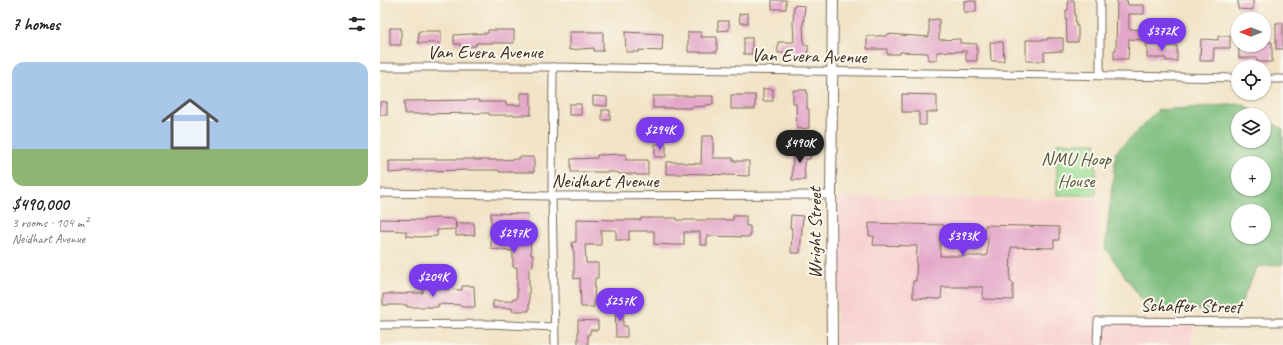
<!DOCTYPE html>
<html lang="en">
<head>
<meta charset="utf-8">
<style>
  :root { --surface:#fff; --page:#f6f6f6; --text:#222; --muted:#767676; --line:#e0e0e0; --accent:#7c3aed }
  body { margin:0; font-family:Caveat,sans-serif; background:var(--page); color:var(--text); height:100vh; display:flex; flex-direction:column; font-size:15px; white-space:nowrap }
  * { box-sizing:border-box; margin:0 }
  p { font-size:13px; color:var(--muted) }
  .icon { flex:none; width:22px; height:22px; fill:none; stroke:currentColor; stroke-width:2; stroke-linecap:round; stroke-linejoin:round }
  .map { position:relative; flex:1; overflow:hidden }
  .side { display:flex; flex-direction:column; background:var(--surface); width:380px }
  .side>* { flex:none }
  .needle { width:26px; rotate:270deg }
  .controls { position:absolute; left:851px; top:12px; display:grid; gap:8px }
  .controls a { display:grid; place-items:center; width:40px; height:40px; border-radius:50%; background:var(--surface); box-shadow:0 1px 3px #0004; font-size:20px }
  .price { position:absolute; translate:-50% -34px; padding:0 9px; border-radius:14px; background:var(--accent); color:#fff; font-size:13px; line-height:26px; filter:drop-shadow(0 1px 2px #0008) }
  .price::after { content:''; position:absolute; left:50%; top:24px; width:12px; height:9px; margin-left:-6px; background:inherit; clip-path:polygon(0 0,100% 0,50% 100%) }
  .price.current { background:#222; color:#fff }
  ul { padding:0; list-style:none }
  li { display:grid; align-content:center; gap:8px; height:212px; padding:0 12px }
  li+li { border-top:1px solid var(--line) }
  li span { display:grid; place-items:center; height:124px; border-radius:12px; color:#555 }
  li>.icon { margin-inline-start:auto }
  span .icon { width:72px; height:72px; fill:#fffc; stroke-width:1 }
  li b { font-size:17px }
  h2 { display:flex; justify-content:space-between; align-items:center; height:48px; padding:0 12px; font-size:17px }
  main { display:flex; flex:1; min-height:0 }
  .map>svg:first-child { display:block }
  .built { fill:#f7d0d0 }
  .green { fill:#9ade95; stroke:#6a845a }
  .forest { fill:#7bbd7e; stroke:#5b744e; fill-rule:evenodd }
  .building { fill:#e4a7c9 }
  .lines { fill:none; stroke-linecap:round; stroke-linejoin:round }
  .street-casing { stroke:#7b6b59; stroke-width:9 }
  .secondary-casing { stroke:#7b6b59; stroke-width:12 }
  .street { stroke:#fff; stroke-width:7 }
  .secondary { stroke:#fff; stroke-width:10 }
  .labels { text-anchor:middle; stroke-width:4; stroke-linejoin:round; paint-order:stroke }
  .street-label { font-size:19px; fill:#3b2a1e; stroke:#fbf7ec }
  .park-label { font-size:19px; fill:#53573c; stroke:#fbf7ec }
</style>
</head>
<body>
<main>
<section class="side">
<h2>7 homes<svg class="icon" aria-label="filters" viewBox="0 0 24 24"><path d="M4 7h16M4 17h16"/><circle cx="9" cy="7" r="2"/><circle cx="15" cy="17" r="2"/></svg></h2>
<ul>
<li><span style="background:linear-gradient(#a9c7e8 70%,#8fb573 0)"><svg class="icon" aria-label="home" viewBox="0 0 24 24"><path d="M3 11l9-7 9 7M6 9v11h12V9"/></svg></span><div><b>$490,000</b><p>3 rooms · 104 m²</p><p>Neidhart Avenue</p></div></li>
</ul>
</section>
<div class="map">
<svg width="903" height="345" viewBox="0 0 903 345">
  <rect width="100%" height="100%" fill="#fbf7ec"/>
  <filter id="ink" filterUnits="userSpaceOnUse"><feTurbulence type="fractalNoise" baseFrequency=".025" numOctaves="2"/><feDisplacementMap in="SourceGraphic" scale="8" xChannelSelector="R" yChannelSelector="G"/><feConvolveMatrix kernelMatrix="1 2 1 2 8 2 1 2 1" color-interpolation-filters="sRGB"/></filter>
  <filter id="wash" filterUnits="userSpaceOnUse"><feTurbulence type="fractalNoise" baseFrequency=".012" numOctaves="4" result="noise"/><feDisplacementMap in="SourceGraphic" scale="16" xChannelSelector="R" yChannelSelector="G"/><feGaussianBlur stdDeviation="0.9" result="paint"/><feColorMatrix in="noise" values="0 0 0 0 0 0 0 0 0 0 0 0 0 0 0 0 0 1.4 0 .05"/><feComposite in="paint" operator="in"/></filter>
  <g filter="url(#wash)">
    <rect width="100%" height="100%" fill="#f1e3c6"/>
    <path class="built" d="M457,197L719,199L718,321H813L812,345H456Z"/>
    <rect class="green" x="677" y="143" width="39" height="52"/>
    <path class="forest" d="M862,104L880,115H858V141H884V118L903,129V264L877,267L857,312L767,307L725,248L736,152L778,110ZM858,163H884V189H858ZM858,211H884V237H858Z"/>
    <g id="blocks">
      <g class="building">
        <rect x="392" y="0" width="14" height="9"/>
        <path d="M688,0H694L696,26H698V42H687L686,10H688Z"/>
        <path d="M737,0H747L748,5H764V14H749V29L766,30L765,40L749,39L748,59H734V50H736Z"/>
        <path d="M858,0H873V10L858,9Z"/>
        <rect x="584" y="1" width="12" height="11"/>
        <path d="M414,5L425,6L423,26L424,45H428V57H414V53H398V42H414L413,23Z"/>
        <path d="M368,13V23H360L359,14Z"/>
        <path d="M559,19V40L580,39V43L597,44V61H586V51L557,52V60H548V53L520,52V54H507V49H487V36H507V34L549,37V20Z"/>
        <path d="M338,21H349V30L338,31Z"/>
        <rect x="896" y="23" width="7" height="26"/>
        <rect x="10" y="28" width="11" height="17"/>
        <path d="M108,30H134V43H96V46H80V44H74V35L108,33Z"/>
        <path d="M39,31H61V43H38Z"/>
        <path d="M189,32H223V51H214V48L189,50Z"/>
        <path d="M245,32L283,34L282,51L259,50V52H246Z"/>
        <path d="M308,32H321V37H337V52H308Z"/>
        <path d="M838,36H850V48H834L833,61H820L821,39L838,40Z"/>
        <rect x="364" y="38" width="8" height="16"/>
        <path d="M667,38H683V51L664,52V61H646V40H667Z"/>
        <path d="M610,42H623L624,61H611Z"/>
        <path d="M884,42H892V62H877V58H859V48H877V45H884Z"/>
        <path d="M767,43L779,44V46H797V61H786V58H767Z"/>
        <rect x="383" y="89" width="10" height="12"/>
        <path d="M413,90H427V109H429V128L417,129L416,103H413Z"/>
        <path d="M141,93H151V115H109V113L25,114L24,101L99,100V102H126V105H141Z"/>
        <path d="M522,94L557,95V112H546V125H539V112H522Z"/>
        <rect x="351" y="95" width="24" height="14"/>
        <path d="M213,96L227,97V106L213,105Z"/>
        <path d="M273,96H333V104L326,105V106L312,107V108H273Z"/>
        <rect x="0" y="102" width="7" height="13"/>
        <rect x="189" y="104" width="12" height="11"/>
        <rect x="222" y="110" width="8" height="10"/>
        <path d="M260,120H271V132H259Z"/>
        <path d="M322,136H333V158H353V161H369V176L303,173V174H286V162H303V163L321,164Z"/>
        <path d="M275,144L286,145V157H275Z"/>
        <path d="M416,149L430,150V159H426V162H424L425,180H412L413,154H416Z"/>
        <path d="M246,154V160H268V175H256V174H239V173L234,172H191V159L217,158V155Z"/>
        <path d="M139,157H154V172H119V170H101L23,171V172L9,173V161H33V159H95V160H117L139,159Z"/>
        <path d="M111,213L148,214L147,237L150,236L151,255H153V267H149V311H132V308H113V301H132V299H137V267H133V251L111,249Z"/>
        <path d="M411,215L423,216L420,253H411L412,228H410Z"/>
        <path d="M353,216H366V226H370V237L327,236V245H320V232H304V245H294L274,244V231H249V240H236V230H221V245H205L206,263H218V278H215L214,307H201L200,278L194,279V251H193L192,242H196V219L236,220H261V218H297V220H353Z"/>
        <path d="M57,218L75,219L76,229L57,230V236L39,237L26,236V231L0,230V219L45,220L44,219Z"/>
        <path d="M76,223H94L95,235L76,236Z"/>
        <path d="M489,223L564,225V238H560V256H607L608,238H604L605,225L679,227V240H674V248L631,247L630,282H633V300L603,299V287H562L561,299L533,298V281H536L537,246L493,245L494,236H489Z"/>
        <path d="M82,286H94L95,307H82V305L58,304V307H27V305H3V294H27V293H43V288L82,290Z"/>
        <path d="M235,304H243V326H247V337H236Z"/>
        <path d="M198,320L218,321V330H210V334H208V345H198Z"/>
      </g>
    </g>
  </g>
  <g filter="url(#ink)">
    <use href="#blocks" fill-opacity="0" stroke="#7b6b59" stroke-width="1"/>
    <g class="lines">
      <g class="street-casing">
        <g id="street">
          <path d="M0,67H173L858,78"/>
          <path d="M173,67L172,196L175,345"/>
          <path d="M720,75V0"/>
          <path d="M884,79H903"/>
          <path d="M0,193L172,196L451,195"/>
          <path d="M0,325L109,324L175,327"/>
          <path d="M717,345L718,321L903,322"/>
        </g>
      </g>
      <g class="secondary-casing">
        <path id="secondary" d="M452,345L451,195L453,0"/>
      </g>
      <use href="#street" class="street"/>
      <use href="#secondary" class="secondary"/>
    </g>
  </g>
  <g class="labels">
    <g class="street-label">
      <text x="105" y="58">Van Evera Avenue</text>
      <text transform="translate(429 55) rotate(1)" y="7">Van Evera Avenue</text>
      <text x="225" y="187">Neidhart Avenue</text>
      <text transform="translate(434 233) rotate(-90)" y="7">Wright Street</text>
      <text transform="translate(811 305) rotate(1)" y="7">Schaffer Street</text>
    </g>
    <g class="park-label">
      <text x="696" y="165">NMU Hoop<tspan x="696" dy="22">House</tspan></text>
    </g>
  </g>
</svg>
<div class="controls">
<a><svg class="needle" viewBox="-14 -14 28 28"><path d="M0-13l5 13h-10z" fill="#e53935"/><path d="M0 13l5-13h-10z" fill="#767676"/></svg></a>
<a><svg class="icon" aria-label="locate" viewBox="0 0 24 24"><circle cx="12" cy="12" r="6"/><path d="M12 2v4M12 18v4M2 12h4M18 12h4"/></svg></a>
<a><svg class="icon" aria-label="layers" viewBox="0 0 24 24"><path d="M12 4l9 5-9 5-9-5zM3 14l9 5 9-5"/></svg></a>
<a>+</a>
<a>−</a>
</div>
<b class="price" style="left:782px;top:52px">$372K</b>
<b class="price" style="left:280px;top:151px">$294K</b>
<b class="price current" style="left:420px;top:164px">$490K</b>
<b class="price" style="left:134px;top:254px">$297K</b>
<b class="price" style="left:583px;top:257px">$393K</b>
<b class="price" style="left:53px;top:298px">$204K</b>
<b class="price" style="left:240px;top:322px">$257K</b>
</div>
</main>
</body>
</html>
